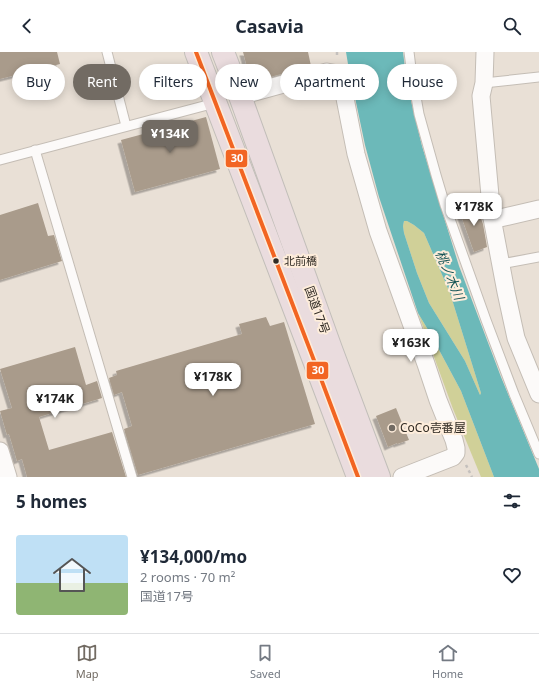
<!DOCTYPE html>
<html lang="en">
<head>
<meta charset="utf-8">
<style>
  :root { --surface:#fff; --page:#f6f6f7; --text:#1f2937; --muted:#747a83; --line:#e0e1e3; --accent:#726b63 }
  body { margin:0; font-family:"Noto Sans","Noto Sans JP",sans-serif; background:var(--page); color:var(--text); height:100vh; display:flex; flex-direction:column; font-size:15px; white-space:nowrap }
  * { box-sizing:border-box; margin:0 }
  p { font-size:13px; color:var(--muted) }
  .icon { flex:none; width:22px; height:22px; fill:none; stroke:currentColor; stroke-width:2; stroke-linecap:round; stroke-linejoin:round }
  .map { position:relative; height:425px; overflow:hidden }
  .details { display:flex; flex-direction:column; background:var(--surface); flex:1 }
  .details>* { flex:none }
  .hud { position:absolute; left:12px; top:12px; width:515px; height:36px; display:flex; gap:8px }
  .price { position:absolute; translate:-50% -34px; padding:0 9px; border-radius:8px; background:#fff; color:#222; font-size:13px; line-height:26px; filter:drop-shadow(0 1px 2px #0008) }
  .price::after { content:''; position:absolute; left:50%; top:24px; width:12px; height:9px; margin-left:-6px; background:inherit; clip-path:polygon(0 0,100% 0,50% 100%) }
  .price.selected { background:var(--accent); color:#fff }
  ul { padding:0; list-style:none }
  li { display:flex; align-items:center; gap:12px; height:100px; padding:0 16px }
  li span { display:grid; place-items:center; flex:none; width:112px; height:80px; border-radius:4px; color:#555 }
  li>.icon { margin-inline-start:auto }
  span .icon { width:48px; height:48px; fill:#fffc; stroke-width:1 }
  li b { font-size:17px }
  h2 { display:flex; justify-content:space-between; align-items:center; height:48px; padding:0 16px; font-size:17px }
  .tag { padding:0 14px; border-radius:18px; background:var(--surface); box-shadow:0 2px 10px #0003; font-size:14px; line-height:36px }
  .tag.selected { background:var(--accent); color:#fff }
  header { display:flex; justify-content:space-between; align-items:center; height:52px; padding:0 16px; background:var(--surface); font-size:18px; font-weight:700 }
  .menu { display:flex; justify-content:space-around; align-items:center; height:56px; border-top:1px solid var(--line); background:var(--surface); font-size:11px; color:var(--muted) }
  .menu a { display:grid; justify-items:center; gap:2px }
  .menu .selected { color:var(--accent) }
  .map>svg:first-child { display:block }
  .green { fill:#d0d098 }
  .water { fill:#6cb9b9; fill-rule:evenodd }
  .building { fill:#a99b8b; filter:url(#shadow) }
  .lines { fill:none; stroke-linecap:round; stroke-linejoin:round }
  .service-casing { stroke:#c4bdb5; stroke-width:11 }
  .minor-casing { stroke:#c4bdb5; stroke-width:19 }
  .trunk-casing { stroke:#c2beb9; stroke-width:24 }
  .path { stroke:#c4c0bd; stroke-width:2.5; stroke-dasharray:3 3; stroke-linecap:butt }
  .service { stroke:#fcfaf9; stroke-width:9 }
  .minor { stroke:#fcfaf9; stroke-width:17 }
  .trunk { stroke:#eadcde; stroke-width:22 }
  .bus-1-casing { stroke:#feeddb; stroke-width:7 }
  .bus-1 { stroke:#f26522; stroke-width:4 }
  .bus-dot { fill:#322c25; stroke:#feeddb; stroke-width:1.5 }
  .poi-dot { fill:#726b63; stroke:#feeddb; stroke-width:1.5 }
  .labels { text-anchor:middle; stroke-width:4; stroke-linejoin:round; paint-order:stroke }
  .bus-label { font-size:11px; fill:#322c25; stroke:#feeddb; text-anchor:start }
  .street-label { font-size:12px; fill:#322c25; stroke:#feeddb }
  .poi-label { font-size:12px; fill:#322c25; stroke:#feeddb; text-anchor:start }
  .water-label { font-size:13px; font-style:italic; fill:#155456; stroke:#feeddb }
  .line-badge { stroke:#feeddb; stroke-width:1.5 }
  .badge-label { font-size:11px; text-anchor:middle; font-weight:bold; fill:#fff }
</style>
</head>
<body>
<header><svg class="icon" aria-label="back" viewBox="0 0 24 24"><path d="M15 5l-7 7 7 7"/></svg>Casavia<svg class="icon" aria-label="search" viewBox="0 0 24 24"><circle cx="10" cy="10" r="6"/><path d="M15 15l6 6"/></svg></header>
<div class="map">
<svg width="539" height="425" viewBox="0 0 539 425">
  <defs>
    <filter id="shadow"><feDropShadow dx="-3.5" dy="3.5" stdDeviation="0" flood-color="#0004"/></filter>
  </defs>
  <rect width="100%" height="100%" fill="#e9e0d6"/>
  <g class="green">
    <path d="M404,169H407L414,173L424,181L450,241L481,341L480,343L465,309L429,251L417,221L404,181L403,174Z"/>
    <path d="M418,261L430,281L461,339L494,425H481L453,357Z"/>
  </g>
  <path class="water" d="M346,0H403L407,32L422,94L459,214L501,325L539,417V425H494L461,339L430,281L418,261L379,145L365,93L349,17L346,16L348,12ZM404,169H407L414,173L424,181L450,241L481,341L480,343L465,309L429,251L417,221L404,181L403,174Z"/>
  <g class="building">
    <path d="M0,0H57L60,12L0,27Z"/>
    <path d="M243,0H308L311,14L251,30Z"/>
    <path d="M206,65L220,117L135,140L121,88Z"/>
    <path d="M38,151L48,184L54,183L62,209L0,228V163Z"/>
    <path d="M476,152L483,172L487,195L474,200L459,158Z"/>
    <path d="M266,265L270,274L284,270L315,372L138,423L124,377L132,374L122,340L114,343L109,326L117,323L116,319L242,282L239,272Z"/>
    <path d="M75,295L86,333L97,329L102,346L39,365L49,398L112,380L126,425H27L22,407L17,409L9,382L7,383L0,359L12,356L0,317Z"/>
    <path d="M396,356L409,388L397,392V391L388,395L376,364Z"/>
  </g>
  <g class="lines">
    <g class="service-casing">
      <g id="service">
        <path d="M107,0L126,74"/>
        <path d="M409,0L411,16L419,62L436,123L445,153L486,268L514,342L539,402"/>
        <path d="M484,31L539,25"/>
        <path d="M35,98L132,425"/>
        <path d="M0,108L215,51"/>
        <path d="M501,212L539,205"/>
      </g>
    </g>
    <g class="minor-casing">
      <g id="minor">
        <path d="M485,0L484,31L481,44L492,166L506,240L516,286L539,342"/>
        <path d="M240,44L327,20L338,22L341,26L356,102L378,179L426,312L438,348L454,388L456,396V401L453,405L402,425"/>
        <path d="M492,166H500L539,157"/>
        <path d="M0,399L8,425"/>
      </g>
    </g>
    <g class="trunk-casing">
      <g id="trunk">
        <path d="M196,0C250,142 305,283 358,425"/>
        <path d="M223,0L240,44L331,297L379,425"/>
      </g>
    </g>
    <g class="path">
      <path d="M337,0V6"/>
      <path d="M466,413L472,425"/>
    </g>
    <use href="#service" class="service"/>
    <use href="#minor" class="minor"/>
    <use href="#trunk" class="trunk"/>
    <g class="bus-1-casing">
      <path id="bus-1" d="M196,0C250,142 305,283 358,425"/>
    </g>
    <use href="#bus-1" class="bus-1"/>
  </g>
  <circle class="bus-dot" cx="276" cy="209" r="3.5"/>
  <circle class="poi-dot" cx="392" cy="376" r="4"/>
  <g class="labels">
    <g class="bus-label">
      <text x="284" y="213">北前橋</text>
    </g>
    <g class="street-label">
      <text transform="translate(317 258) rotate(70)" y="4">国道17号</text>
    </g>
    <g class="poi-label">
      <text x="400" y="380">CoCo壱番屋</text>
    </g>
    <g class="water-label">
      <text transform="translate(450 223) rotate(67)" y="5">桃ノ木川</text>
    </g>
  </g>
  <g class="line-badge">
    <rect x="225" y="97" width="23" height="19" rx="4" fill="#f26522"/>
    <rect x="306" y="309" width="23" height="19" rx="4" fill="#f26522"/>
  </g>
  <g class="badge-label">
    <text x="237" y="110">30</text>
    <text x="318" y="322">30</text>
  </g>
</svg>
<b class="price selected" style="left:170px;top:102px">¥134K</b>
<b class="price" style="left:474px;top:175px">¥178K</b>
<b class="price" style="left:411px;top:311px">¥163K</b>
<b class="price" style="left:213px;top:345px">¥178K</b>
<b class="price" style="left:55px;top:367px">¥174K</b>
<div class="hud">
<a class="tag">Buy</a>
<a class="tag selected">Rent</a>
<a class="tag">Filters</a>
<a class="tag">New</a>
<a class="tag">Apartment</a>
<a class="tag">House</a>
</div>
</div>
<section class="details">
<h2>5 homes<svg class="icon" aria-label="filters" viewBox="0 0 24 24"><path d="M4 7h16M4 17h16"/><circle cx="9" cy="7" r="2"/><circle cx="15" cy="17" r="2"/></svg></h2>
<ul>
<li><span style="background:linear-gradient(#bfe0f5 60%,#8fb573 0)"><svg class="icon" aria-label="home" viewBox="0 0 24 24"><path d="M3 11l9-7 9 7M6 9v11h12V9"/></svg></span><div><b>¥134,000/mo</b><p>2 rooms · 70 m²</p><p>国道17号</p></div><svg class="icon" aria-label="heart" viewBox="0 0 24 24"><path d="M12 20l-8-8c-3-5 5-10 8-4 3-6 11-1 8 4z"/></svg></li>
</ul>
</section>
<nav class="menu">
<a class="selected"><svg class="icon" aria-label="map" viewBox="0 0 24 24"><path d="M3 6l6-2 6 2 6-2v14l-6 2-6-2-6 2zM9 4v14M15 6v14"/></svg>Map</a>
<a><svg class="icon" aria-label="saved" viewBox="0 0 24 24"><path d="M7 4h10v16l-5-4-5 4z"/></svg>Saved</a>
<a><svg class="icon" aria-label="home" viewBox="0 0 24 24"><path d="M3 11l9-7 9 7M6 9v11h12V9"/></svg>Home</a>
</nav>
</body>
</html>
